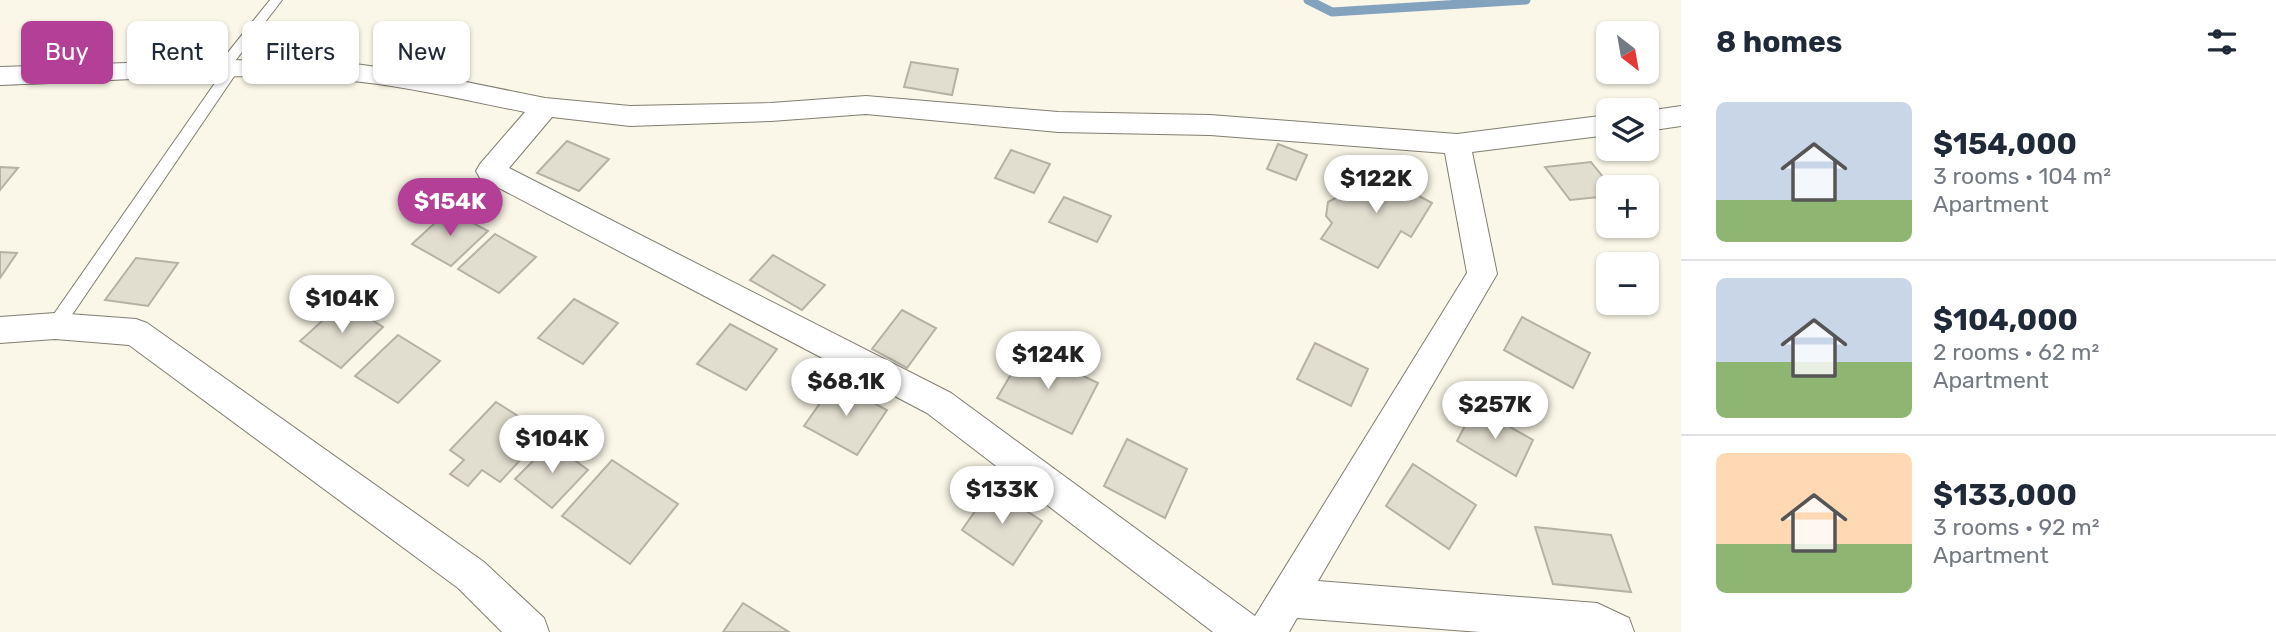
<!DOCTYPE html>
<html lang="en">
<head>
<meta charset="utf-8">
<style>
  :root { --surface:#fff; --page:#f6f6f7; --text:#1f2937; --muted:#747a83; --line:#e0e1e3; --accent:#b43f96 }
  body { margin:0; font-family:Rubik,sans-serif; background:var(--page); color:var(--text); height:100vh; display:flex; flex-direction:column; font-size:26px; white-space:nowrap }
  * { box-sizing:border-box; margin:0 }
  p { font-size:23px; color:var(--muted) }
  .icon { flex:none; width:38px; height:38px; fill:none; stroke:currentColor; stroke-width:2; stroke-linecap:round; stroke-linejoin:round }
  .map { position:relative; flex:1; overflow:hidden }
  .sheet { display:flex; flex-direction:column; background:var(--surface); width:595px }
  .sheet>* { flex:none }
  .guide { position:absolute; left:21px; top:21px; width:665px; height:63px; display:flex; gap:14px }
  .needle { width:46px; rotate:149deg }
  .controls { position:absolute; left:1596px; top:21px; display:grid; gap:14px }
  .controls a { display:grid; place-items:center; width:63px; height:63px; border-radius:10px; background:var(--surface); box-shadow:0 2px 5px #0004; font-size:35px }
  .price { position:absolute; translate:-50% -60px; padding:0 16px; border-radius:24px; background:#fff; color:#222; font-size:23px; line-height:46px; filter:drop-shadow(0 2px 4px #0008) }
  .price::after { content:''; position:absolute; left:50%; top:42px; width:21px; height:16px; margin-left:-10px; background:inherit; clip-path:polygon(0 0,100% 0,50% 100%) }
  .price.selected { background:var(--accent); color:#fff }
  ul { padding:0; list-style:none }
  li { display:flex; align-items:center; gap:21px; height:175px; padding:0 35px }
  li+li { border-top:2px solid var(--line) }
  li span { display:grid; place-items:center; flex:none; width:196px; height:140px; border-radius:10px; color:#555 }
  li>.icon { margin-inline-start:auto }
  span .icon { width:84px; height:84px; fill:#fffc; stroke-width:1 }
  li b { font-size:30px }
  h2 { display:flex; justify-content:space-between; align-items:center; height:84px; padding:0 35px; font-size:30px }
  .pill { padding:0 24px; border-radius:10px; background:var(--surface); box-shadow:0 2px 5px #0004; font-size:24px; line-height:63px }
  .pill.selected { background:var(--accent); color:#fff }
  main { display:flex; flex:1; min-height:0 }
  .map>svg:first-child { display:block }
  .lines { fill:none; stroke-linecap:round; stroke-linejoin:round }
  .stream { stroke:#82a2be; stroke-width:9 }
  .building { fill:#e1ddcf; stroke:#b5b1a4; stroke-width:2 }
  .service-casing { stroke:#807d70; stroke-width:2 }
  .minor-casing { stroke:#807d70; stroke-width:2 }
  .service { fill:#fff; fill-rule:evenodd }
  .minor { fill:#fff; fill-rule:evenodd }
</style>
</head>
<body>
<main>
<div class="map">
<svg width="1681" height="632" viewBox="0 0 1681 632">
  <rect width="100%" height="100%" fill="#faf7e8"/>
  <g class="lines">
    <path class="stream" d="M1308,0L1332,12L1526,0"/>
  </g>
  <g class="building">
    <path d="M911,62L958,69L952,95L904,87Z"/>
    <path d="M567,141L609,159L579,191L537,173Z"/>
    <path d="M1278,144L1307,155L1296,180L1267,169Z"/>
    <path d="M1011,150L1050,164L1034,193L995,178Z"/>
    <path d="M1591,162L1611,187H1608V196L1570,200L1545,167Z"/>
    <path d="M0,167L18,168L0,190Z"/>
    <path d="M1388,168L1425,184L1417,195L1432,203L1411,237L1401,231L1378,268L1321,239L1332,223L1326,216L1328,202L1351,190L1366,174L1377,178Z"/>
    <path d="M1064,197L1111,216L1097,242L1049,222Z"/>
    <path d="M449,210L488,231L451,266L412,244Z"/>
    <path d="M495,234L536,257L499,293L458,269Z"/>
    <path d="M0,252L17,253L0,278Z"/>
    <path d="M773,255L825,285L802,310L750,280Z"/>
    <path d="M136,258L178,263L148,306L105,300Z"/>
    <path d="M574,299L618,323L583,364L538,338Z"/>
    <path d="M343,302L383,327L341,368L300,341Z"/>
    <path d="M902,310L936,328L907,368L872,349Z"/>
    <path d="M1522,317L1590,353L1573,388L1504,350Z"/>
    <path d="M730,324L777,349L746,390L697,364Z"/>
    <path d="M398,335L440,361L398,403L355,376Z"/>
    <path d="M1315,343L1368,369L1351,406L1297,379Z"/>
    <path d="M1026,349L1098,383L1072,434L997,398Z"/>
    <path d="M835,382L887,410L857,455L804,426Z"/>
    <path d="M496,402L545,433L500,482L482,470L468,486L450,474L464,460L450,450Z"/>
    <path d="M1475,407L1533,440L1516,476L1457,441Z"/>
    <path d="M1127,439L1187,469L1165,518L1104,486Z"/>
    <path d="M551,443L588,470L552,508L515,479Z"/>
    <path d="M612,460L678,504L630,564L562,516Z"/>
    <path d="M1413,464L1476,505L1449,549L1386,506Z"/>
    <path d="M991,488L1042,521L1013,565L962,530Z"/>
    <path d="M1535,527L1611,535L1631,592L1553,584Z"/>
    <path d="M743,603L789,632H723Z"/>
  </g>
  <g class="lines">
    <g class="service-casing">
      <path id="service" d="M270,0H282L232,65L238,69L237,72L61,331H49L47,326L49,321L222,73L217,72V66Z"/>
    </g>
    <g class="minor-casing">
      <g id="minor">
        <path d="M222,60L341,62L427,74L545,98L630,106L771,103L866,96L1058,112L1210,115L1457,134L1608,115V135L1472,152L1497,274L1318,581L1597,603L1629,618L1634,632H1480L1297,618L1289,632H1213L927,413L480,178L476,171L480,164L525,112C464,100 403,85 341,80C229,71 113,81 0,85V67ZM866,114L1058,132L1210,135L1445,153L1467,273L1255,616L951,393L509,168L552,117L630,126L771,121Z"/>
        <path d="M1681,106V126L1647,131V111Z"/>
        <path d="M55,313L136,319L147,323L484,562L544,618L549,632H502L458,588L129,345L55,339L0,343V317Z"/>
      </g>
    </g>
    <use href="#service" class="service"/>
    <use href="#minor" class="minor"/>
  </g>
</svg>
<div class="controls">
<a><svg class="needle" viewBox="-14 -14 28 28"><path d="M0-13l5 13h-10z" fill="#e53935"/><path d="M0 13l5-13h-10z" fill="#747a83"/></svg></a>
<a><svg class="icon" aria-label="layers" viewBox="0 0 24 24"><path d="M12 4l9 5-9 5-9-5zM3 14l9 5 9-5"/></svg></a>
<a>+</a>
<a>−</a>
</div>
<b class="price" style="left:1376px;top:215px">$122K</b>
<b class="price selected" style="left:450px;top:238px">$154K</b>
<b class="price" style="left:342px;top:335px">$104K</b>
<b class="price" style="left:1048px;top:391px">$124K</b>
<b class="price" style="left:846px;top:418px">$68.1K</b>
<b class="price" style="left:1495px;top:441px">$257K</b>
<b class="price" style="left:552px;top:475px">$104K</b>
<b class="price" style="left:1002px;top:526px">$133K</b>
<div class="guide">
<a class="pill selected">Buy</a>
<a class="pill">Rent</a>
<a class="pill">Filters</a>
<a class="pill">New</a>
</div>
</div>
<section class="sheet">
<h2>8 homes<svg class="icon" aria-label="filters" viewBox="0 0 24 24"><path d="M4 7h16M4 17h16"/><circle cx="9" cy="7" r="2"/><circle cx="15" cy="17" r="2"/></svg></h2>
<ul>
<li><span style="background:linear-gradient(#c9d6e8 70%,#8fb573 0)"><svg class="icon" aria-label="home" viewBox="0 0 24 24"><path d="M3 11l9-7 9 7M6 9v11h12V9"/></svg></span><div><b>$154,000</b><p>3 rooms · 104 m²</p><p>Apartment</p></div></li>
<li><span style="background:linear-gradient(#c9d6e8 60%,#8fb573 0)"><svg class="icon" aria-label="home" viewBox="0 0 24 24"><path d="M3 11l9-7 9 7M6 9v11h12V9"/></svg></span><div><b>$104,000</b><p>2 rooms · 62 m²</p><p>Apartment</p></div></li>
<li><span style="background:linear-gradient(#ffd9b3 65%,#8fb573 0)"><svg class="icon" aria-label="home" viewBox="0 0 24 24"><path d="M3 11l9-7 9 7M6 9v11h12V9"/></svg></span><div><b>$133,000</b><p>3 rooms · 92 m²</p><p>Apartment</p></div></li>
</ul>
</section>
</main>
</body>
</html>
